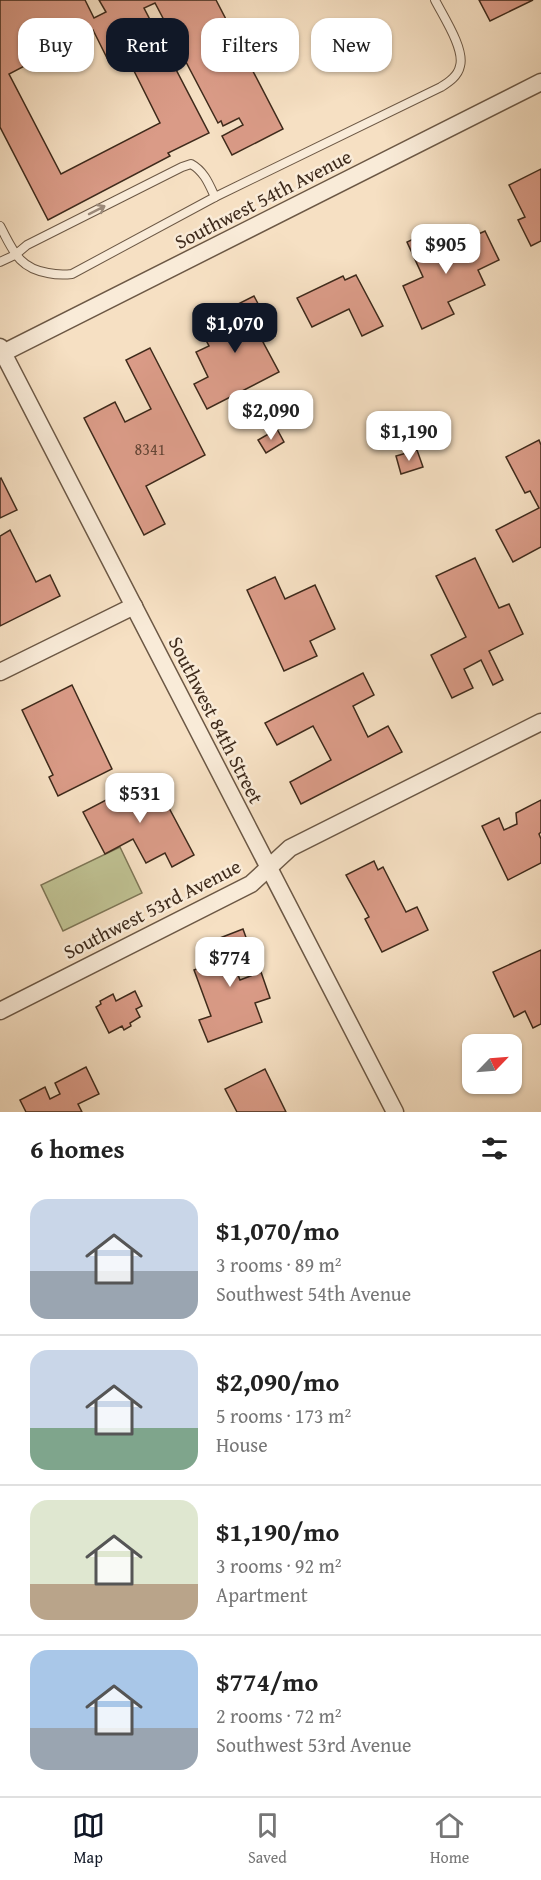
<!DOCTYPE html>
<html lang="en">
<head>
<meta charset="utf-8">
<style>
  :root { --surface:#fff; --page:#f6f6f6; --text:#222; --muted:#767676; --line:#e0e0e0; --accent:#111827 }
  body { margin:0; font-family:"Gentium Book Plus",serif; background:var(--page); color:var(--text); height:100vh; display:flex; flex-direction:column; font-size:22px; white-space:nowrap }
  * { box-sizing:border-box; margin:0 }
  p { font-size:20px; color:var(--muted) }
  .icon { flex:none; width:33px; height:33px; fill:none; stroke:currentColor; stroke-width:2; stroke-linecap:round; stroke-linejoin:round }
  .map { position:relative; height:1112px; overflow:hidden }
  .drawer { display:flex; flex-direction:column; background:var(--surface); flex:1 }
  .drawer>* { flex:none }
  .hud { position:absolute; left:18px; top:18px; width:506px; height:54px; display:flex; gap:12px }
  .needle { width:39px; rotate:65deg }
  .tools { position:absolute; left:462px; top:1034px; display:grid; gap:12px }
  .tools a { display:grid; place-items:center; width:60px; height:60px; border-radius:12px; background:var(--surface); box-shadow:0 2px 4px #0004; font-size:30px }
  .price { position:absolute; translate:-50% -51px; padding:0 14px; border-radius:12px; background:#fff; color:#222; font-size:20px; line-height:39px; filter:drop-shadow(0 2px 3px #0008) }
  .price::after { content:''; position:absolute; left:50%; top:36px; width:18px; height:14px; margin-left:-9px; background:inherit; clip-path:polygon(0 0,100% 0,50% 100%) }
  .price.active { background:var(--accent); color:#fff }
  ul { padding:0; list-style:none }
  li { display:flex; align-items:center; gap:18px; height:150px; padding:0 30px }
  li+li { border-top:2px solid var(--line) }
  li span { display:grid; place-items:center; flex:none; width:168px; height:120px; border-radius:18px; color:#555 }
  li>.icon { margin-inline-start:auto }
  span .icon { width:72px; height:72px; fill:#fffc; stroke-width:1 }
  li b { font-size:26px }
  h2 { display:flex; justify-content:space-between; align-items:center; height:72px; padding:0 30px; font-size:26px }
  .tag { padding:0 21px; border-radius:18px; background:var(--surface); box-shadow:0 2px 4px #0004; font-size:21px; line-height:54px }
  .tag.active { background:var(--accent); color:#fff }
  .dock { display:flex; justify-content:space-around; align-items:center; height:84px; border-top:2px solid var(--line); background:var(--surface); font-size:16px; color:var(--muted) }
  .dock a { display:grid; justify-items:center; gap:3px }
  .dock .active { color:var(--accent) }
  .map>svg:first-child { display:block }
  .green { fill:#bfc192; stroke:#7e7656; stroke-width:1.5 }
  .building { fill:#da9b87; stroke:#3e2a1b; stroke-width:1.5; fill-rule:evenodd }
  .lines { fill:none; stroke-linecap:round; stroke-linejoin:round }
  .lane-casing { stroke:#6c5845; stroke-width:10 }
  .street-casing { stroke:#6c5845; stroke-width:19 }
  .lane { stroke:#f9ebd8; stroke-width:8 }
  .street { stroke:#f9ebd8; stroke-width:16 }
  .oneway { stroke:#9c8a7a }
  .labels { text-anchor:middle; stroke-width:5; stroke-linejoin:round; paint-order:stroke }
  .number-label { font-size:16px; fill:#654636 }
  .street-label { font-size:20px; fill:#3e2a1b; stroke:#f9ebd8 }
</style>
</head>
<body>
<div class="map">
<svg width="541" height="1112" viewBox="0 0 541 1112">
  <rect width="100%" height="100%" fill="#f6e0c3"/>
  <filter id="stains"><feTurbulence type="fractalNoise" baseFrequency=".00333" numOctaves="4"/><feColorMatrix values="0 0 0 0 .2 0 0 0 0 .09 0 0 0 0 .02 0 0 0 .5 -.17"/></filter>
  <radialGradient id="worn" r=".72"><stop offset=".6" stop-color="#630" stop-opacity="0"/><stop offset="1" stop-color="#630" stop-opacity=".3"/></radialGradient>
  <path class="green" d="M120,847L142,893L63,931L41,885Z"/>
  <g class="building">
    <path d="M0,0H85L94,18L106,12L99,0H216L283,129L232,155L222,136L243,125L239,118L223,126L221,121L218,123L155,3L144,8L209,133L168,153L170,156L48,220L0,127ZM93,30L109,62L117,58L122,67L130,63L160,123L61,174L9,74Z"/>
    <path d="M479,0H533L490,21Z"/>
    <path d="M541,169V241L531,246L518,220L525,217L509,185Z"/>
    <path d="M485,231L499,260L478,270L485,285L448,302L454,314L422,329L403,286L423,277L407,242L428,232L437,253Z"/>
    <path d="M356,275L383,326L362,336L349,309L312,327L297,298L343,276L345,280Z"/>
    <path d="M254,296L275,336L263,342L279,372L207,409L194,384L208,377L196,352L209,346L199,327L222,315L231,332L242,326L232,307Z"/>
    <path d="M150,348L205,455L146,486L165,524L144,535L84,418L115,402L125,422L151,409L126,360Z"/>
    <path d="M277,429L284,442L266,453L258,440Z"/>
    <path d="M539,440L541,445V547L513,562L496,530L539,508L530,491L525,493L506,457Z"/>
    <path d="M417,450L423,467L401,474L396,456Z"/>
    <path d="M1,478L17,510L0,518V479Z"/>
    <path d="M10,530L36,582L50,575L60,596L0,626V536Z"/>
    <path d="M475,558L499,608L509,604L523,634L489,651L503,680L493,685L481,660L464,669L473,688L452,698L431,655L466,637L436,576Z"/>
    <path d="M275,577L285,599L315,585L335,629L310,641L317,656L284,671L247,590Z"/>
    <path d="M363,673L374,695L353,706L368,737L388,726L402,752L301,804L290,782L331,760L313,726L277,745L265,723Z"/>
    <path d="M72,685L112,769L58,796L49,777L53,775L22,710Z"/>
    <path d="M152,776L194,855L172,867L165,853L146,863L133,839L105,854L83,812Z"/>
    <path d="M541,800V832L539,834L541,839V863L508,880L482,826L499,818L504,830L517,824L516,813Z"/>
    <path d="M374,861L378,870L383,867L406,912L417,907L428,930L382,952L365,919L369,917L346,875Z"/>
    <path d="M243,929L254,960L235,967L240,980L261,972L270,998L255,1003L262,1022L208,1042L199,1020L211,1016L194,970L214,963L207,943Z"/>
    <path d="M541,950V1024L533,1028L525,1011L514,1017L493,972Z"/>
    <path d="M135,991L142,1006L136,1009L140,1017L130,1023L131,1026L124,1030L122,1026L109,1033L96,1007L101,1004L100,1001L113,994L116,1001Z"/>
    <path d="M86,1067L99,1094L78,1104L82,1112H26L20,1100L45,1087L50,1099L60,1094L55,1083Z"/>
    <path d="M265,1069L286,1112H237L225,1089Z"/>
  </g>
  <g class="lines">
    <g class="lane-casing">
      <g id="lane">
        <path d="M0,226C13,250 18,268 48,273C57,275 64,275 72,274L215,197L441,87C449,82 458,76 460,66C465,49 443,16 435,0"/>
        <path d="M0,262L15,255L27,245L182,167L191,164C204,171 209,184 215,197"/>
      </g>
    </g>
    <g class="street-casing">
      <g id="street">
        <path d="M0,347L395,1112"/>
        <path d="M3,353L541,82"/>
        <path d="M0,672L134,606"/>
        <path d="M0,1011L251,884L290,848L541,722"/>
      </g>
    </g>
    <use href="#lane" class="lane"/>
    <use href="#street" class="street"/>
  </g>
  <defs><path id="oneway-shaft" d="M-6 0H5M1.5-3L5.5 0L1.5 3" fill="none" stroke-width="1.6" stroke-linecap="round" stroke-linejoin="round" transform="scale(1.5)"/></defs>
  <use class="oneway" href="#oneway-shaft" transform="translate(97 210) rotate(-27)"/>
  <g class="labels">
    <g class="number-label">
      <text x="150" y="455">8341</text>
    </g>
    <g class="street-label">
      <text transform="translate(263 199) rotate(-27)" y="7">Southwest 54th Avenue</text>
      <text transform="translate(216 720) rotate(63)" y="7">Southwest 84th Street</text>
      <text transform="translate(152 909) rotate(-27)" y="7">Southwest 53rd Avenue</text>
    </g>
  </g>
  <rect width="100%" height="100%" filter="url(#stains)"/>
  <rect width="100%" height="100%" fill="url(#worn)"/>
</svg>
<div class="tools">
<a><svg class="needle" viewBox="-14 -14 28 28"><path d="M0-13l5 13h-10z" fill="#e53935"/><path d="M0 13l5-13h-10z" fill="#767676"/></svg></a>
</div>
<b class="price" style="left:446px;top:275px">$905</b>
<b class="price active" style="left:235px;top:354px">$1,070</b>
<b class="price" style="left:271px;top:441px">$2,090</b>
<b class="price" style="left:409px;top:462px">$1,190</b>
<b class="price" style="left:140px;top:824px">$531</b>
<b class="price" style="left:230px;top:988px">$774</b>
<div class="hud">
<a class="tag">Buy</a>
<a class="tag active">Rent</a>
<a class="tag">Filters</a>
<a class="tag">New</a>
</div>
</div>
<section class="drawer">
<h2>6 homes<svg class="icon" aria-label="filters" viewBox="0 0 24 24"><path d="M4 7h16M4 17h16"/><circle cx="9" cy="7" r="2"/><circle cx="15" cy="17" r="2"/></svg></h2>
<ul>
<li><span style="background:linear-gradient(#c9d6e8 60%,#9aa5b1 0)"><svg class="icon" aria-label="home" viewBox="0 0 24 24"><path d="M3 11l9-7 9 7M6 9v11h12V9"/></svg></span><div><b>$1,070/mo</b><p>3 rooms · 89 m²</p><p>Southwest 54th Avenue</p></div></li>
<li><span style="background:linear-gradient(#c9d6e8 65%,#7fa58c 0)"><svg class="icon" aria-label="home" viewBox="0 0 24 24"><path d="M3 11l9-7 9 7M6 9v11h12V9"/></svg></span><div><b>$2,090/mo</b><p>5 rooms · 173 m²</p><p>House</p></div></li>
<li><span style="background:linear-gradient(#dfe7d0 70%,#b9a48a 0)"><svg class="icon" aria-label="home" viewBox="0 0 24 24"><path d="M3 11l9-7 9 7M6 9v11h12V9"/></svg></span><div><b>$1,190/mo</b><p>3 rooms · 92 m²</p><p>Apartment</p></div></li>
<li><span style="background:linear-gradient(#a9c7e8 65%,#9aa5b1 0)"><svg class="icon" aria-label="home" viewBox="0 0 24 24"><path d="M3 11l9-7 9 7M6 9v11h12V9"/></svg></span><div><b>$774/mo</b><p>2 rooms · 72 m²</p><p>Southwest 53rd Avenue</p></div></li>
</ul>
</section>
<nav class="dock">
<a class="active"><svg class="icon" aria-label="map" viewBox="0 0 24 24"><path d="M3 6l6-2 6 2 6-2v14l-6 2-6-2-6 2zM9 4v14M15 6v14"/></svg>Map</a>
<a><svg class="icon" aria-label="saved" viewBox="0 0 24 24"><path d="M7 4h10v16l-5-4-5 4z"/></svg>Saved</a>
<a><svg class="icon" aria-label="home" viewBox="0 0 24 24"><path d="M3 11l9-7 9 7M6 9v11h12V9"/></svg>Home</a>
</nav>
</body>
</html>
